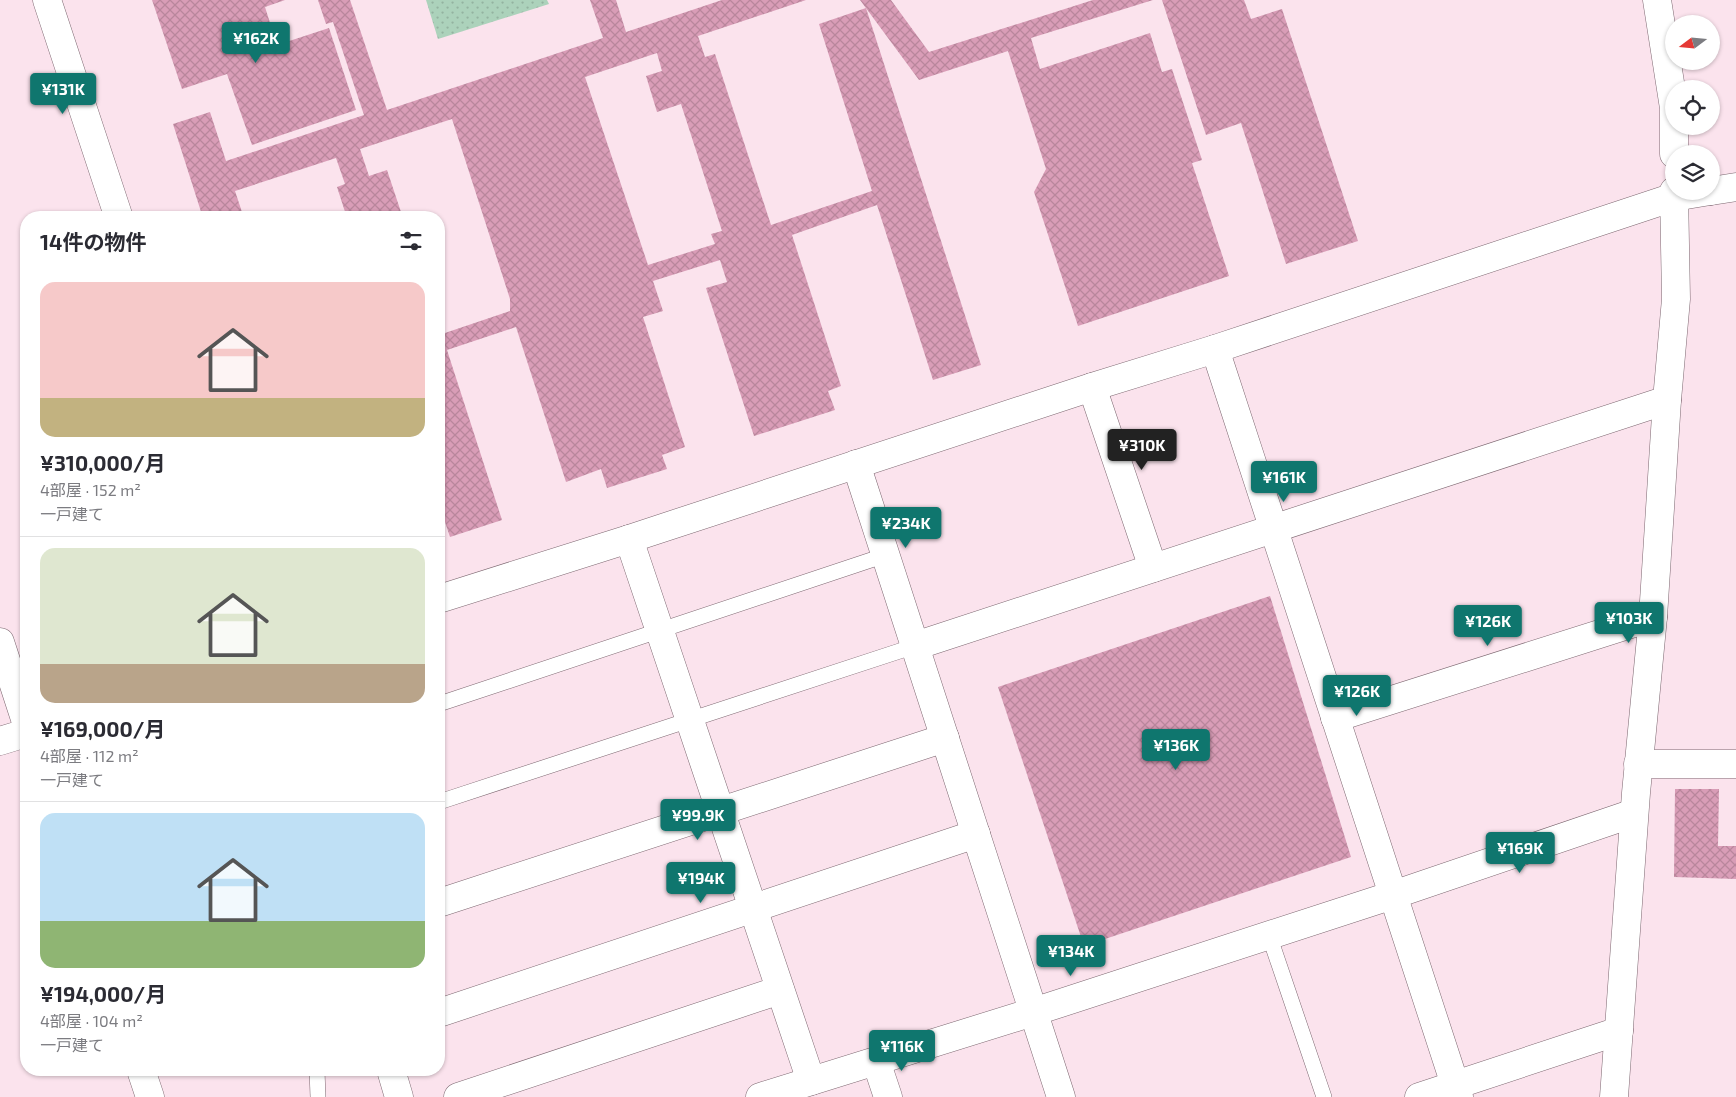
<!DOCTYPE html>
<html lang="ja">
<head>
<meta charset="utf-8">
<style>
  :root { --surface:#fff; --page:#f2f2f3; --text:#2b2b33; --muted:#7c7c81; --line:#e1e1e2; --accent:#0f766e }
  body { margin:0; font-family:"Exo 2","Noto Sans JP",sans-serif; background:var(--page); color:var(--text); height:100vh; display:flex; flex-direction:column; font-size:19px; white-space:nowrap }
  * { box-sizing:border-box; margin:0 }
  p { font-size:16px; color:var(--muted) }
  .icon { flex:none; width:28px; height:28px; fill:none; stroke:currentColor; stroke-width:2; stroke-linecap:round; stroke-linejoin:round }
  .map { position:relative; flex:1; overflow:hidden }
  .drawer { position:absolute; left:20px; top:211px; width:425px; height:865px; display:flex; flex-direction:column; background:var(--surface); border-radius:20px; box-shadow:0 1px 4px #0004 }
  .drawer>* { flex:none }
  .needle { width:32px; rotate:254deg }
  .controls { position:absolute; left:1665px; top:15px; display:grid; gap:10px }
  .controls a { display:grid; place-items:center; width:55px; height:55px; border-radius:50%; background:var(--surface); box-shadow:0 1px 4px #0004; font-size:25px }
  .price { position:absolute; translate:-50% -42px; padding:0 11px; border-radius:5px; background:var(--accent); color:#fff; font-size:16px; line-height:32px; filter:drop-shadow(0 1px 2px #0008) }
  .price::after { content:''; position:absolute; left:50%; top:30px; width:15px; height:11px; margin-left:-8px; background:inherit; clip-path:polygon(0 0,100% 0,50% 100%) }
  .price.current { background:#222; color:#fff }
  ul { padding:0; list-style:none }
  li { display:grid; align-content:center; gap:10px; height:265px; padding:0 20px }
  li+li { border-top:1px solid var(--line) }
  li span { display:grid; place-items:center; height:155px; border-radius:15px; color:#555 }
  li>.icon { margin-inline-start:auto }
  span .icon { width:90px; height:90px; fill:#fffc; stroke-width:1 }
  li b { font-size:21px }
  h2 { display:flex; justify-content:space-between; align-items:center; height:60px; padding:0 20px; font-size:21px }
  .map>svg:first-child { display:block }
  .grass { fill:url(#grass-dots) }
  .building { fill:url(#building-cross-hatch); fill-rule:evenodd }
  .lines { fill:none; stroke-linecap:round; stroke-linejoin:round }
  .lane-casing { stroke:#7c6770; stroke-width:16 }
  .street-casing { stroke:#7c6770; stroke-width:29 }
  .secondary-casing { stroke:#7c6770; stroke-width:29 }
  .lane { stroke:#fff; stroke-width:15 }
  .street { stroke:#fff; stroke-width:28 }
  .secondary { stroke:#fff; stroke-width:28 }
</style>
</head>
<body>
<div class="map">
<svg width="1736" height="1097" viewBox="0 0 1736 1097">
  <defs>
    <pattern id="grass-dots" width="8" height="8" patternUnits="userSpaceOnUse" patternTransform="scale(1.25)"><rect width="8" height="8" fill="#acd2bb"/><path d="M2 2h.1M6 6h.1" fill="none" stroke="#93b3a0" stroke-width="1.8" stroke-linecap="round"/></pattern>
    <pattern id="building-cross-hatch" width="8" height="8" patternUnits="userSpaceOnUse" patternTransform="scale(1.25)"><rect width="8" height="8" fill="#d99db7"/><path d="M0 0l8 8M0 8l8-8" fill="none" stroke="#b9869c"/></pattern>
  </defs>
  <rect width="100%" height="100%" fill="#fbe3ed"/>
  <path class="grass" d="M426,0H547L549,4L438,39Z"/>
  <g class="building">
    <path d="M152,0H285L265,7L277,45L329,28L356,110L252,145L227,74L182,89Z"/>
    <path d="M318,0H350L387,110L603,38L590,0H616L626,32L722,0H806L698,36L705,57L715,54L771,225L872,191L819,24L866,8L981,365L933,380L877,205L792,235L841,386L828,391L835,410L754,436L706,288L727,282L720,260L653,281L663,311L643,317L685,447L662,455L667,469L607,488L601,469L566,482L516,327L447,350L502,520L450,537L439,504V326L442,334L510,311V299L452,119L360,149L369,176L387,170L403,218H347L337,187L345,184L336,158L235,191L244,218H203L173,124L210,112L226,161L364,115L333,22L326,24ZM657,53L662,71L646,76L657,112L681,104L722,231L711,234L715,244L648,265L585,77Z"/>
    <path d="M860,0H891L929,52L1093,0H1153L1031,38L1040,69L1150,33L1162,72L1172,69L1202,160L1192,163L1229,276L1078,326L1034,192L1046,169L1008,51L919,80Z"/>
    <path d="M1162,0H1244L1251,19L1282,9L1358,241L1286,264L1241,123L1206,135Z"/>
    <path d="M1270,596L1351,857L1084,946L998,687Z"/>
    <path d="M1675,789H1719L1718,846H1736V879L1674,877Z"/>
  </g>
  <g class="lines">
    <g class="lane-casing">
      <g id="lane">
        <path d="M439,704L886,555"/>
        <path d="M439,802L915,646"/>
        <path d="M1269,935L1324,1097"/>
        <path d="M317,1070L318,1097"/>
      </g>
    </g>
    <g class="street-casing">
      <g id="street">
        <path d="M1215,349L1459,1097"/>
        <path d="M1092,387L1153,568"/>
        <path d="M856,464L1061,1097"/>
        <path d="M629,539L811,1081"/>
        <path d="M0,642L26,722"/>
        <path d="M915,646L1667,400"/>
        <path d="M1335,718L1653,617"/>
        <path d="M0,741L26,733"/>
        <path d="M1638,764H1736"/>
        <path d="M439,903L945,738"/>
        <path d="M439,1013L976,834"/>
        <path d="M876,1061L888,1097"/>
        <path d="M141,1070L150,1097"/>
        <path d="M458,1097L780,990"/>
        <path d="M760,1097L1033,1012L1393,895L1634,813"/>
        <path d="M1419,1097L1619,1031"/>
      </g>
    </g>
    <g class="secondary-casing">
      <g id="secondary">
        <path d="M47,0L119,218"/>
        <path d="M1657,0L1674,108V154"/>
        <path d="M1711,191L1736,187"/>
        <path d="M439,599L629,539L1092,387L1215,349L1674,197L1710,191"/>
        <path d="M391,1070L399,1097"/>
        <path d="M1614,1097L1636,793L1653,617L1667,400L1676,299L1674,191"/>
      </g>
    </g>
    <use href="#lane" class="lane"/>
    <use href="#street" class="street"/>
    <use href="#secondary" class="secondary"/>
  </g>
</svg>
<div class="controls">
<a><svg class="needle" viewBox="-14 -14 28 28"><path d="M0-13l5 13h-10z" fill="#e53935"/><path d="M0 13l5-13h-10z" fill="#7c7c81"/></svg></a>
<a><svg class="icon" aria-label="locate" viewBox="0 0 24 24"><circle cx="12" cy="12" r="6"/><path d="M12 2v4M12 18v4M2 12h4M18 12h4"/></svg></a>
<a><svg class="icon" aria-label="layers" viewBox="0 0 24 24"><path d="M12 4l9 5-9 5-9-5zM3 14l9 5 9-5"/></svg></a>
</div>
<b class="price" style="left:256px;top:64px">¥162K</b>
<b class="price" style="left:63px;top:115px">¥131K</b>
<b class="price current" style="left:1142px;top:471px">¥310K</b>
<b class="price" style="left:1284px;top:503px">¥161K</b>
<b class="price" style="left:906px;top:549px">¥234K</b>
<b class="price" style="left:1629px;top:644px">¥103K</b>
<b class="price" style="left:1488px;top:647px">¥126K</b>
<b class="price" style="left:1357px;top:717px">¥126K</b>
<b class="price" style="left:1176px;top:771px">¥136K</b>
<b class="price" style="left:698px;top:841px">¥99.9K</b>
<b class="price" style="left:1520px;top:874px">¥169K</b>
<b class="price" style="left:701px;top:904px">¥194K</b>
<b class="price" style="left:1071px;top:977px">¥134K</b>
<b class="price" style="left:902px;top:1072px">¥116K</b>
<section class="drawer">
<h2>14件の物件<svg class="icon" aria-label="filters" viewBox="0 0 24 24"><path d="M4 7h16M4 17h16"/><circle cx="9" cy="7" r="2"/><circle cx="15" cy="17" r="2"/></svg></h2>
<ul>
<li><span style="background:linear-gradient(#f6c9c9 75%,#c2b280 0)"><svg class="icon" aria-label="home" viewBox="0 0 24 24"><path d="M3 11l9-7 9 7M6 9v11h12V9"/></svg></span><div><b>¥310,000/月</b><p>4部屋 · 152 m²</p><p>一戸建て</p></div></li>
<li><span style="background:linear-gradient(#dfe7d0 75%,#b9a48a 0)"><svg class="icon" aria-label="home" viewBox="0 0 24 24"><path d="M3 11l9-7 9 7M6 9v11h12V9"/></svg></span><div><b>¥169,000/月</b><p>4部屋 · 112 m²</p><p>一戸建て</p></div></li>
<li><span style="background:linear-gradient(#bfe0f5 70%,#8fb573 0)"><svg class="icon" aria-label="home" viewBox="0 0 24 24"><path d="M3 11l9-7 9 7M6 9v11h12V9"/></svg></span><div><b>¥194,000/月</b><p>4部屋 · 104 m²</p><p>一戸建て</p></div></li>
</ul>
</section>
</div>
</body>
</html>
